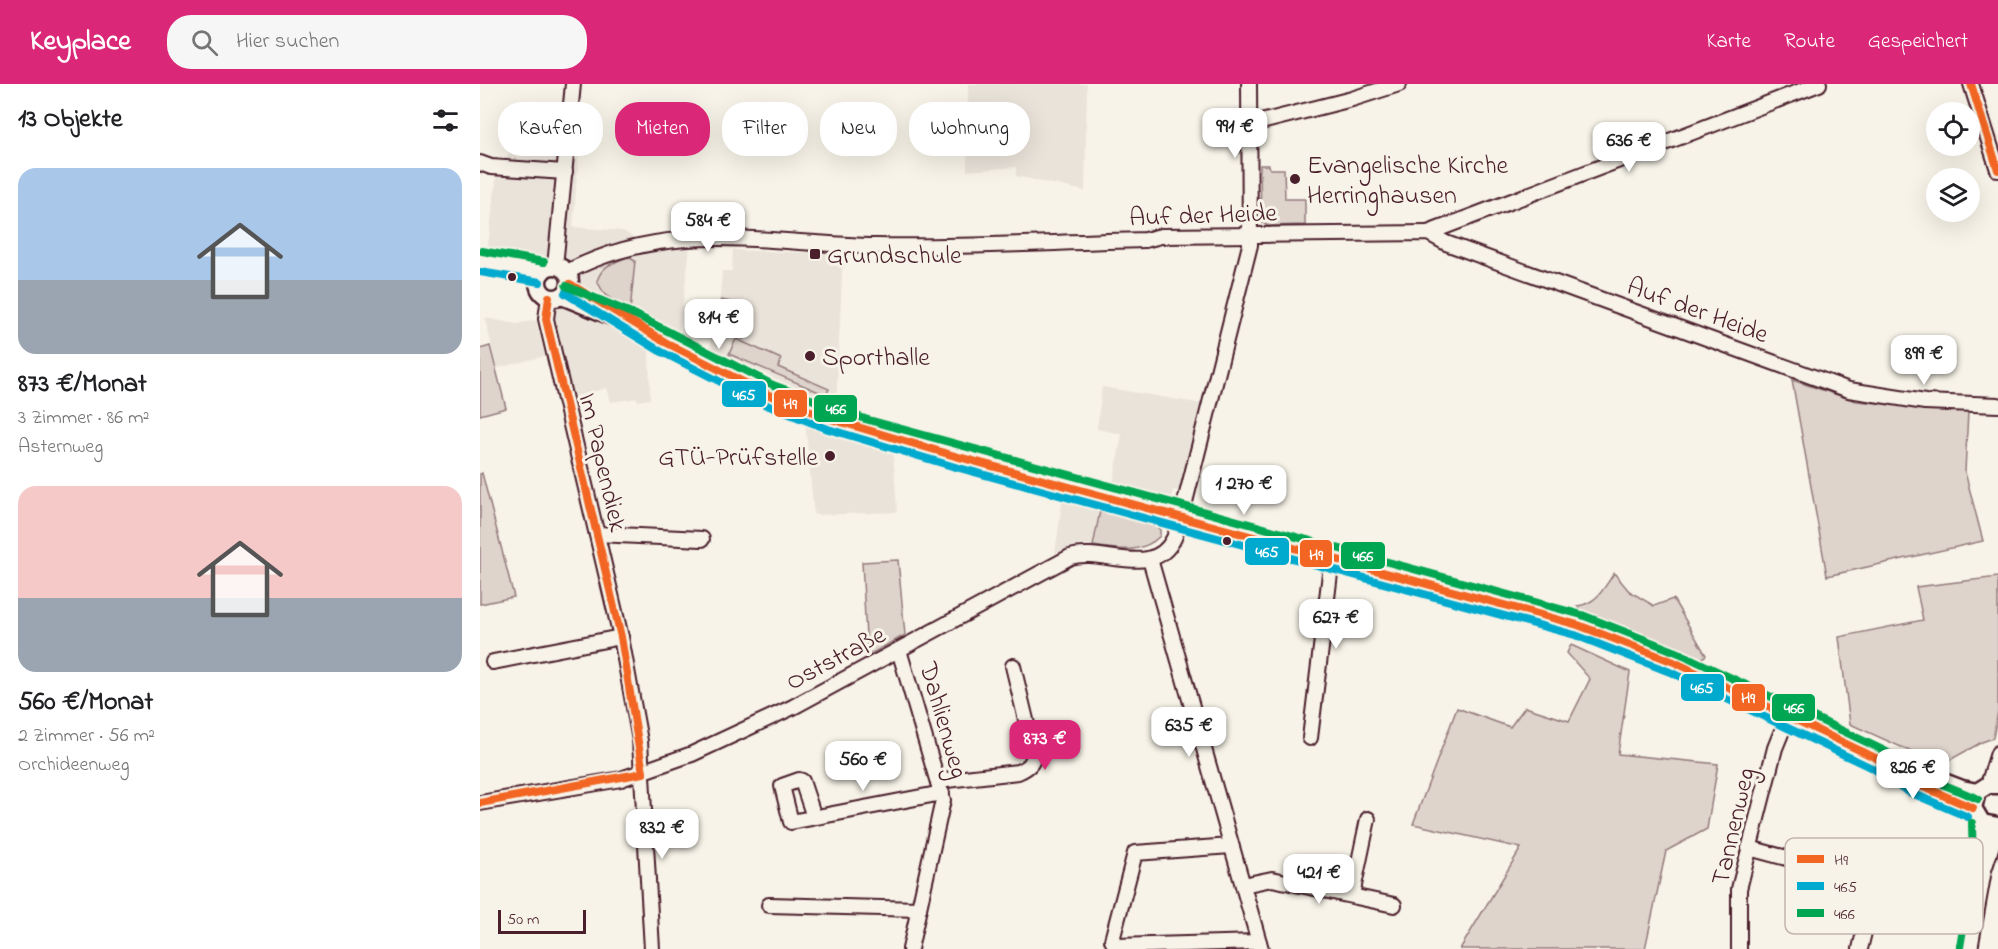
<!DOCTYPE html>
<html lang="de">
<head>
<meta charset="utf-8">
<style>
  :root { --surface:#fff; --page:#f6f6f6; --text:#202124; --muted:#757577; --accent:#db2777 }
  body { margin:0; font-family:"Indie Flower",sans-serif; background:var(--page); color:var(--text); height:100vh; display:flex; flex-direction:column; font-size:22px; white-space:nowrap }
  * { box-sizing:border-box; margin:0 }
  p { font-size:20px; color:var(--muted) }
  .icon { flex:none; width:33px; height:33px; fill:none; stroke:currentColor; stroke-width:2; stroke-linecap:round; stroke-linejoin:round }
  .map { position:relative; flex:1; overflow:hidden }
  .drawer { display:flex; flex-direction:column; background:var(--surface); width:480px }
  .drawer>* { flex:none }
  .guide { position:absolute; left:18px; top:18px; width:570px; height:54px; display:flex; gap:12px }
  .fabs { position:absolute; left:1446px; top:18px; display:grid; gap:12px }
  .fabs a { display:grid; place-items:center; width:54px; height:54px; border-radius:50%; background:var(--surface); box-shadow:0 6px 24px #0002; font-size:30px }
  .scale { position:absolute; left:18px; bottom:15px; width:88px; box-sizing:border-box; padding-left:6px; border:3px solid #4a1f2b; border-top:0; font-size:16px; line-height:21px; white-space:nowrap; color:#4a1f2b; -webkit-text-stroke:4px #f7f3e8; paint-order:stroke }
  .price { position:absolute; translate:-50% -51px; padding:0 14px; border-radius:12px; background:#fff; color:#222; font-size:20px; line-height:39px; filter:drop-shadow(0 2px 3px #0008) }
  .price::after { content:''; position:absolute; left:50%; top:36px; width:18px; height:14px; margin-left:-9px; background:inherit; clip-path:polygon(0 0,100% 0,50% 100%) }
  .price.active { background:var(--accent); color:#fff }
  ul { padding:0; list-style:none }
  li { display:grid; align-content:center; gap:12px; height:318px; padding:0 18px }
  li span { display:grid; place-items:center; height:186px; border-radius:18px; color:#555 }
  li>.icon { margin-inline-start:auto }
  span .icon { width:108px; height:108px; fill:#fffc; stroke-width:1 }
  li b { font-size:26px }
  h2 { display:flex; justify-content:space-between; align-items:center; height:72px; padding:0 18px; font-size:26px }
  .chip { padding:0 21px; border-radius:24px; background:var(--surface); box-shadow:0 6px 24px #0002; font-size:21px; line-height:54px }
  .chip.active { background:var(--accent); color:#fff }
  header { display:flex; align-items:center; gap:36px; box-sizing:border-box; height:84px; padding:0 30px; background:var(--accent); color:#fff }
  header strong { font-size:28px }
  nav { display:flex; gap:33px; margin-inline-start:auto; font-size:21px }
  .search { width:420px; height:54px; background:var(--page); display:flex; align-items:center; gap:15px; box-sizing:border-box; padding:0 21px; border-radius:24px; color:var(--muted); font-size:22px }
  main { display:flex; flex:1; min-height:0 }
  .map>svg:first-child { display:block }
  .built { fill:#eae3da }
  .green { fill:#ded4cc; stroke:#947a7c; stroke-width:1.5 }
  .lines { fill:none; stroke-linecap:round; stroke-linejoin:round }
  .minor-casing { stroke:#4a1f2b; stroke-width:18 }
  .major-casing { stroke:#4a1f2b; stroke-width:21 }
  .minor { stroke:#f7f3e8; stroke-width:14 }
  .major { stroke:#f7f3e8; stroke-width:16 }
  .bus-1-casing { stroke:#f7f3e8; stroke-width:12 }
  .bus-2-casing { stroke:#f7f3e8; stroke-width:12 }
  .bus-3-casing { stroke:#f7f3e8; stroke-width:12 }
  .bus-1 { stroke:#f26522; stroke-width:8 }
  .bus-2 { stroke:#00a9ce; stroke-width:8 }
  .bus-3 { stroke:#00a651; stroke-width:8 }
  .poi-dot { fill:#4a1f2b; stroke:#f7f3e8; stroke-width:2 }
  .labels { text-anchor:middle; stroke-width:6; stroke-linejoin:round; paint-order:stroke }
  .poi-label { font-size:26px; fill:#4a1f2b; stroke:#f7f3e8; text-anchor:start }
  .street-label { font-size:26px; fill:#4a1f2b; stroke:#f7f3e8 }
  .key { fill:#f7f3e8; stroke:#c3b3af; stroke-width:1.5 }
  .key-label { font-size:16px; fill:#4a1f2b }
  .line-badge { stroke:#f7f3e8; stroke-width:2 }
  .badge-label { font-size:16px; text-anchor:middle; font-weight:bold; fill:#fff }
</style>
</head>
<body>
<header>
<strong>Keyplace</strong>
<div class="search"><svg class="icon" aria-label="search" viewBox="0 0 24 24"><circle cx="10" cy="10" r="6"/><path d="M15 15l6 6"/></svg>Hier suchen</div>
<nav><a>Karte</a><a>Route</a><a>Gespeichert</a></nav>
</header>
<main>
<section class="drawer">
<h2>13 Objekte<svg class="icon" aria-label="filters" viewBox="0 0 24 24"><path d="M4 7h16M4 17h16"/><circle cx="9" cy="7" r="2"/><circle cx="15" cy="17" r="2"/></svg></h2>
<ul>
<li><span style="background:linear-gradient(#a9c7e8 60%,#9aa5b1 0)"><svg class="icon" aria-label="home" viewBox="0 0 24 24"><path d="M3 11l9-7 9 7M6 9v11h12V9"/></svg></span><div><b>873 €/Monat</b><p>3 Zimmer · 86 m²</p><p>Asternweg</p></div></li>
<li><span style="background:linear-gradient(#f6c9c9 60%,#9aa5b1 0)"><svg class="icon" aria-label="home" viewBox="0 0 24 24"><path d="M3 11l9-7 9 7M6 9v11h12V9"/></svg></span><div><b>560 €/Monat</b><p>2 Zimmer · 56 m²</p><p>Orchideenweg</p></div></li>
</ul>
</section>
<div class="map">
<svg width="1518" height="865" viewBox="0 0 1518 865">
  <rect width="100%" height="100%" fill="#f7f3e8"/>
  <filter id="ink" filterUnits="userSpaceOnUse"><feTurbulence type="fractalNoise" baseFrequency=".0167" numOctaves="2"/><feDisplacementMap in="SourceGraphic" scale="12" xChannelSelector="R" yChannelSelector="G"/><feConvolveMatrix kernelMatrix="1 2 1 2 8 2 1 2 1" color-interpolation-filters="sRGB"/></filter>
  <g filter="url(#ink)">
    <g class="built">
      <path d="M488,0H607L605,107L536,92V83L487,87Z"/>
      <path d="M34,45L100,54L93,143L143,147L172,165L210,163L199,249L169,262L170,315L158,317L157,314L131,318L127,304L92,313L70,236L71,228L89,202L88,187L84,177L46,173L8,162L17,89L31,66Z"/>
      <path d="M253,166L363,170L356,323L230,264L235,224H239L242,187H252Z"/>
      <path d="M5,234L37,240L56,236L65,272L17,284Z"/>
      <path d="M622,303L723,320L700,407L693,406L691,415L633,400L642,350L617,345Z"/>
      <path d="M325,337L413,366L417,428L334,431Z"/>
      <path d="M583,412L621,422L613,462L595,461L575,470Z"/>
    </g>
    <g class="green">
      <path d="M780,81H789L790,85H804L805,115H825V141L788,142L781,138Z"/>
      <path d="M148,173L155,177L150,227L125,211L117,197C122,181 133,179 148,173Z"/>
      <path d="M241,216L264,221L267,246L263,255L233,245L236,225H240Z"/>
      <path d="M256,255L301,275L298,283L349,305L346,311L249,270Z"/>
      <path d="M10,262L26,324L0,331V265Z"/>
      <path d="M1312,296L1376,317L1488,327L1485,388L1503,457L1347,492Z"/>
      <path d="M2,389L34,513L0,520V390Z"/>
      <path d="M621,422L676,442L680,446V452C661,471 638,465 613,462Z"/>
      <path d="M418,476L425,551L387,572L382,478Z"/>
      <path d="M1134,489L1149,507L1174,522L1193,515L1226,571L1220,576L1102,529L1097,522C1116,520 1124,505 1134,489Z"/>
      <path d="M1518,493V627L1513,654L1502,658L1461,681L1370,640L1359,553L1443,536L1436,503Z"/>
      <path d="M1091,561L1150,588L1138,670L1238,680L1227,745L1186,767L1165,865H980L1041,764L933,740L977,624L1030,643L1045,623L1089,637L1110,595L1087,569Z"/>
    </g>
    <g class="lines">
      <g class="minor-casing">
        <g id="minor">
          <path d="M1491,0L1518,86"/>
          <path d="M769,41L872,15L919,0"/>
          <path d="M0,79L11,83L85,88"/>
          <path d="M948,149L1339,0"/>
          <path d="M75,182L93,0"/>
          <path d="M87,188C190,134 286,160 396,162C485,164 575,158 665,156L681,152L948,149L966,159L1369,306L1445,318L1518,321"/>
          <path d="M69,213L66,235L141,553L160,657L172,865"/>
          <path d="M117,450L222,455"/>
          <path d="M670,475L781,865"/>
          <path d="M419,566L463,716L430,865"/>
          <path d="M13,578L141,553"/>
          <path d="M830,654L852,473"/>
          <path d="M458,697L538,688C550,683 555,678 553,665L533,582"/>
          <path d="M1508,701L1518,669"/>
          <path d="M0,719L141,695L212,670L313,623L590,473C623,463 674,496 694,454C699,443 701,430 705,418L770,161L769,0"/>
          <path d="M334,733L322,697L319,696L302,702L311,738L462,709"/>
          <path d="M1502,739L1503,778"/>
          <path d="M751,762L655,769L632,856L635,862L779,858"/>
          <path d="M1269,764L1389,796L1394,807L1380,865"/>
          <path d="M763,801L792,795L914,821"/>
          <path d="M872,811L888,735"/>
          <path d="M289,821L439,825"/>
          <path d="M1259,865V805L1295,664L1308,632"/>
          <path d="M1490,865L1504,786L1518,742"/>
        </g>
      </g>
      <g class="major-casing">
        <g id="major">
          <path d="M0,177L62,188"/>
          <circle cx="74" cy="198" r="16"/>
          <path d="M82,212L151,240L289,311L382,345L1098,541L1194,578L1392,673L1409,677L1482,705L1497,708"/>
          <path d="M1441,701L1493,724"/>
          <path d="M1518,701H1508L1497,708L1493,724L1502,739L1518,742"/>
        </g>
      </g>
      <use href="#minor" class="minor"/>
      <use href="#major" class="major"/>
      <g class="bus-1-casing">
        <g id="bus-1">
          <path d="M1491,0L1518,86"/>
          <path d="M90,200L185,258L289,311L351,335L475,372L1098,541L1194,578L1400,676L1432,698L1493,724"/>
          <path d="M69,213L66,235L141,553L163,689"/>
          <path d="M0,719L163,689"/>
        </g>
      </g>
      <g class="bus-2-casing">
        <g id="bus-2">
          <path d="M0,188L60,198"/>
          <path d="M85,209L180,267L284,320L348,345L472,382L1095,551L1190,588L1394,685L1427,707L1488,733"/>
        </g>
      </g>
      <g class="bus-3-casing">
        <g id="bus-3">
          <path d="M2,167L64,178"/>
          <path d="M86,202L156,231L293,301L385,335L1102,531L1199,569L1405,667L1436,689L1498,715"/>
          <path d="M1480,863L1493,785L1492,739"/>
        </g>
      </g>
      <use href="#bus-1" class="bus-1"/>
      <use href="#bus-2" class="bus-2"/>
      <use href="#bus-3" class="bus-3"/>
    </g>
  </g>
  <g class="poi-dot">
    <circle cx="815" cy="95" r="6"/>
    <rect x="329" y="164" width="12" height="12" rx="3"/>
    <circle cx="32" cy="193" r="5"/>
    <circle cx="330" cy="272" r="6"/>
    <circle cx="350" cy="372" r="6"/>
    <circle cx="747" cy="457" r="5"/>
  </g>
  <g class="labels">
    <g class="poi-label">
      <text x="827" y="89">Evangelische Kirche<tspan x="827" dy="30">Herringhausen</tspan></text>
      <text x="347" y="179">Grundschule</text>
      <text x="342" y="281">Sporthalle</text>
      <text x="338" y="381" text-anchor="end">GTÜ-Prüfstelle</text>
    </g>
    <g class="street-label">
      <text transform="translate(723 130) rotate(-2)" y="9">Auf der Heide</text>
      <text transform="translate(1218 225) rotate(20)" y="9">Auf der Heide</text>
      <text transform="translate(124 378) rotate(77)" y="9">Im Papendiek</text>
      <text transform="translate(355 573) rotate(-28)" y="9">Oststraße</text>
      <text transform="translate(465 636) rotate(74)" y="9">Dahlienweg</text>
      <text transform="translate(1252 742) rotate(-77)" y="9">Tannenweg</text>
    </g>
  </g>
  <rect x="1305" y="754" width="198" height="96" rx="9" class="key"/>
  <rect x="1317" y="771" width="27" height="8" fill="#f26522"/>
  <rect x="1317" y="798" width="27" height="8" fill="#00a9ce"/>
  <rect x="1317" y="825" width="27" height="8" fill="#00a651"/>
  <g class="key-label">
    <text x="1354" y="781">H9</text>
    <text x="1354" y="808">465</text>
    <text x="1354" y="835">466</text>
  </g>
  <g class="line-badge">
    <rect x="241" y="296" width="46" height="28" rx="6" fill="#00a9ce"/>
    <rect x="293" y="305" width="35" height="29" rx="6" fill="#f26522"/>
    <rect x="333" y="310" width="45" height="29" rx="6" fill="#00a651"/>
    <rect x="764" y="453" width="46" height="29" rx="6" fill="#00a9ce"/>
    <rect x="819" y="455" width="34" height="29" rx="6" fill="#f26522"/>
    <rect x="860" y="457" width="46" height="29" rx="6" fill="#00a651"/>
    <rect x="1200" y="589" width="45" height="29" rx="6" fill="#00a9ce"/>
    <rect x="1251" y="599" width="35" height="29" rx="6" fill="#f26522"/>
    <rect x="1291" y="609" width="45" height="29" rx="6" fill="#00a651"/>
  </g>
  <g class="badge-label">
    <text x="264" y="316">465</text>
    <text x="310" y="325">H9</text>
    <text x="356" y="330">466</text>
    <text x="787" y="473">465</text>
    <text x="836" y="476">H9</text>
    <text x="883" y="477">466</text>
    <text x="1222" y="609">465</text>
    <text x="1268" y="619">H9</text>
    <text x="1314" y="629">466</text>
  </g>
</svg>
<div class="fabs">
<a><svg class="icon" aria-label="locate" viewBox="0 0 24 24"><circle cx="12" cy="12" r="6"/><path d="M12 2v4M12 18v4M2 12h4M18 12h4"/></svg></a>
<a><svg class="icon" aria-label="layers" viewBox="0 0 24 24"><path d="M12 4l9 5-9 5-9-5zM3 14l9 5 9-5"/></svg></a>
</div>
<div class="scale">50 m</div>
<b class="price" style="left:755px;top:75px">991 €</b>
<b class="price" style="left:1149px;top:89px">636 €</b>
<b class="price" style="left:228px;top:169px">584 €</b>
<b class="price" style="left:239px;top:266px">814 €</b>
<b class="price" style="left:1444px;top:302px">899 €</b>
<b class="price" style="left:764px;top:432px">1 270 €</b>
<b class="price" style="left:856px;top:566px">627 €</b>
<b class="price" style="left:709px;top:674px">635 €</b>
<b class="price active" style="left:565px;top:687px">873 €</b>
<b class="price" style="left:383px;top:708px">560 €</b>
<b class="price" style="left:1433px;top:716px">826 €</b>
<b class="price" style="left:182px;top:776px">832 €</b>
<b class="price" style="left:839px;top:821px">421 €</b>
<div class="guide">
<a class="chip">Kaufen</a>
<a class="chip active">Mieten</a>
<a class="chip">Filter</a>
<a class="chip">Neu</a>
<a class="chip">Wohnung</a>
</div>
</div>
</main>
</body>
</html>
